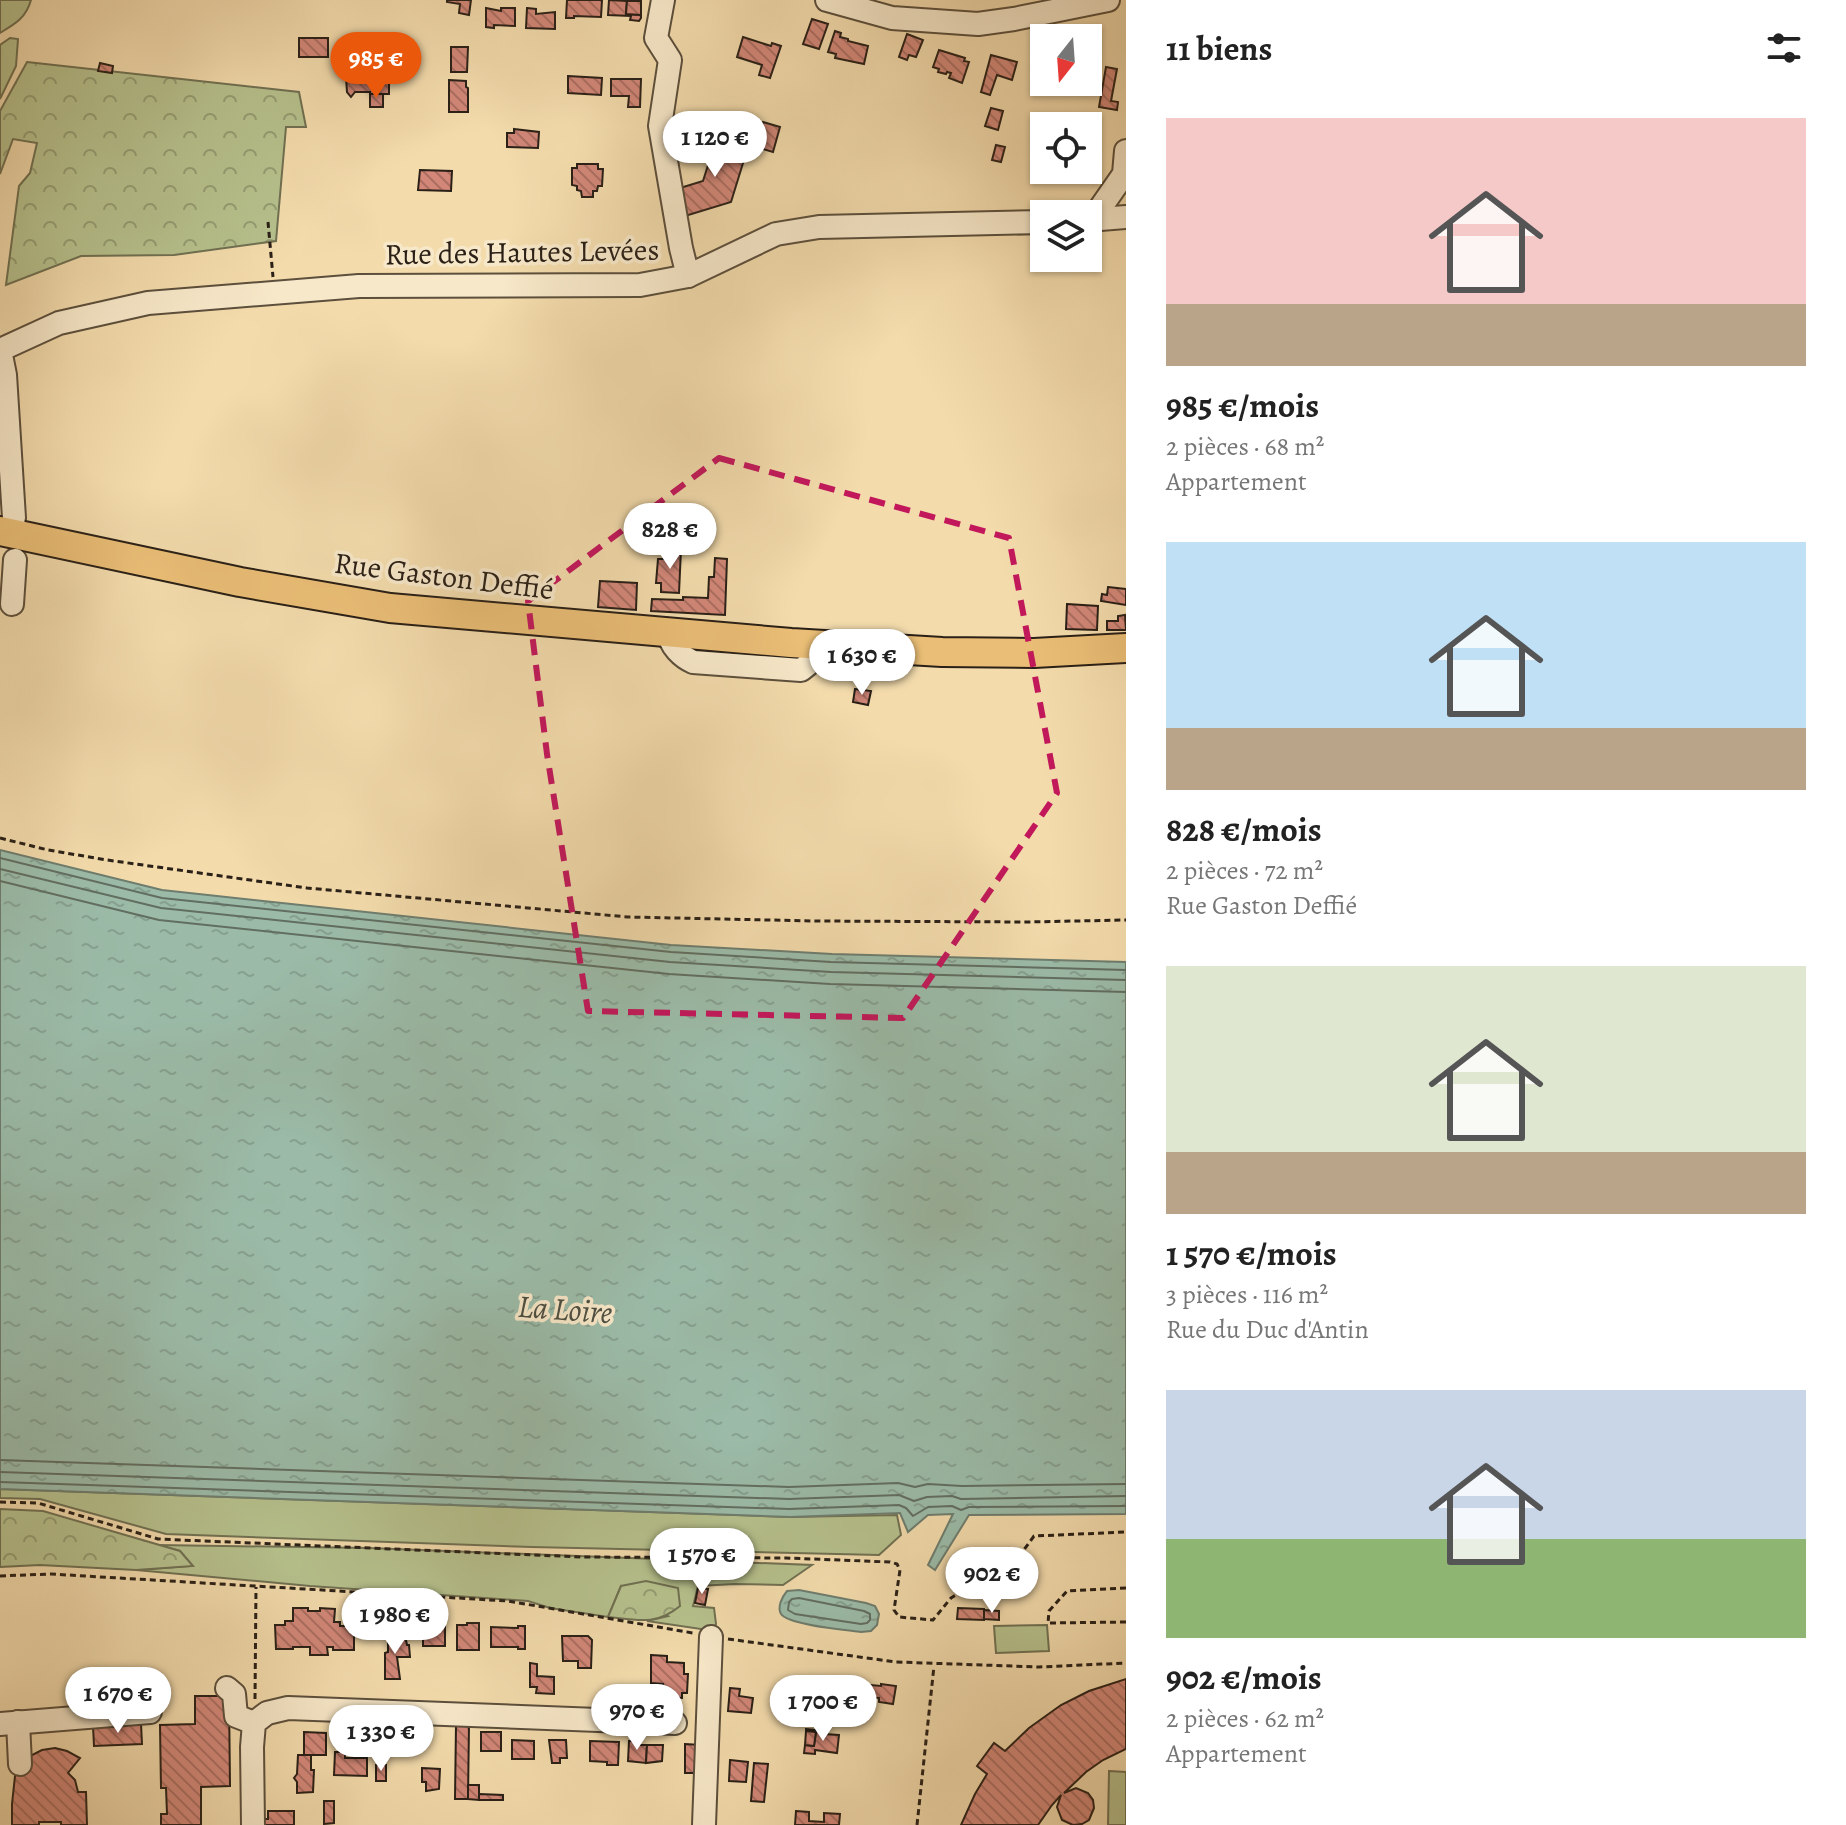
<!DOCTYPE html>
<html lang="fr">
<head>
<meta charset="utf-8">
<style>
  :root { --surface:#fff; --page:#f6f6f6; --text:#222; --muted:#767676; --accent:#ea580c }
  body { margin:0; font-family:Alegreya,serif; background:var(--page); color:var(--text); height:100vh; display:flex; flex-direction:column; font-size:30px; white-space:nowrap }
  * { box-sizing:border-box; margin:0 }
  p { font-size:26px; color:var(--muted) }
  .icon { flex:none; width:44px; height:44px; fill:none; stroke:currentColor; stroke-width:2; stroke-linecap:round; stroke-linejoin:round }
  .map { position:relative; flex:1; overflow:hidden }
  .drawer { display:flex; flex-direction:column; background:var(--surface); width:720px }
  .drawer>* { flex:none }
  .needle { width:52px; rotate:197deg }
  .tools { position:absolute; left:1030px; top:24px; display:grid; gap:16px }
  .tools a { display:grid; place-items:center; width:72px; height:72px; border-radius:0px; background:var(--surface); box-shadow:0 2px 6px #0004; font-size:40px }
  .price { position:absolute; translate:-50% -68px; padding:0 18px; border-radius:28px; background:#fff; color:#222; font-size:26px; line-height:52px; filter:drop-shadow(0 2px 4px #0008) }
  .price::after { content:''; position:absolute; left:50%; top:48px; width:24px; height:18px; margin-left:-12px; background:inherit; clip-path:polygon(0 0,100% 0,50% 100%) }
  .price.current { background:var(--accent); color:#fff }
  ul { padding:0; list-style:none }
  li { display:grid; align-content:center; gap:16px; height:424px; padding:0 40px }
  li span { display:grid; place-items:center; height:248px; border-radius:0px; color:#555 }
  li>.icon { margin-inline-start:auto }
  span .icon { width:144px; height:144px; fill:#fffc; stroke-width:1 }
  li b { font-size:34px }
  h2 { display:flex; justify-content:space-between; align-items:center; height:96px; padding:0 40px; font-size:34px }
  main { display:flex; flex:1; min-height:0 }
  .map>svg:first-child { display:block }
  .green { fill:#b6c18d; stroke:#707052; stroke-width:2 }
  .forest { fill:url(#forest-crowns); stroke:#707052; stroke-width:2 }
  .water { fill:url(#water-ripples); stroke:#6e7d6e; stroke-width:2 }
  .lines { fill:none; stroke-linecap:round; stroke-linejoin:round }
  .shore { stroke:#626e60; stroke-width:2 }
  .building { fill:url(#building-back-hatch); stroke:#2a2017; stroke-width:2 }
  .minor-casing { stroke:#5c4f3c; stroke-width:26 }
  .major-casing { stroke:#2a2017; stroke-width:32 }
  .path { stroke:#2a2017; stroke-width:3; stroke-dasharray:6 4; stroke-linecap:butt }
  .minor { stroke:#f7e8c9; stroke-width:22 }
  .major { stroke:#eabe76; stroke-width:28 }
  .marked { fill:none; stroke:#c2185b; stroke-width:6; stroke-dasharray:16 10; stroke-linejoin:round }
  .labels { text-anchor:middle; stroke-width:7; stroke-linejoin:round; paint-order:stroke }
  .street-label { font-size:30px; fill:#2a2017; stroke:#f7e8c9 }
  .water-label { font-size:32px; font-style:italic; fill:#4c4e42; stroke:#f7e8c9 }
</style>
</head>
<body>
<main>
<div class="map">
<svg width="1126" height="1825" viewBox="0 0 1126 1825">
  <defs>
    <pattern id="forest-crowns" width="20" height="18" patternUnits="userSpaceOnUse" patternTransform="scale(2)"><rect width="20" height="18" fill="#b6c18d"/><path d="M2 6a3 3 0 1 1 6 0M12 15a3 3 0 1 1 6 0" fill="none" stroke="#949c72"/></pattern>
    <pattern id="water-ripples" width="26" height="14" patternUnits="userSpaceOnUse" patternTransform="scale(2)"><rect width="26" height="14" fill="#9bbba8"/><path d="M2 4q2-2 4 0t4 0M15 11q2-2 4 0t4 0" fill="none" stroke="#86a090"/></pattern>
    <pattern id="building-back-hatch" width="6" height="6" patternUnits="userSpaceOnUse" patternTransform="scale(2)"><rect width="6" height="6" fill="#d28778"/><path d="M-1 5l2 2M0 0l6 6M5-1l2 2" fill="none" stroke="#ab6e61"/></pattern>
  </defs>
  <rect width="100%" height="100%" fill="#f3dbac"/>
  <filter id="stains"><feTurbulence type="fractalNoise" baseFrequency=".0025" numOctaves="4"/><feColorMatrix values="0 0 0 0 .2 0 0 0 0 .09 0 0 0 0 .02 0 0 0 .5 -.17"/></filter>
  <radialGradient id="worn" r=".72"><stop offset=".6" stop-color="#630" stop-opacity="0"/><stop offset="1" stop-color="#630" stop-opacity=".3"/></radialGradient>
  <g class="green">
    <path d="M0,0H31C26,18 15,24 0,33Z"/>
    <path d="M10,38L18,39L16,66L0,99V45Z"/>
    <path d="M0,1489L790,1517L897,1515L901,1535L879,1555L532,1547L166,1534L40,1499L0,1498Z"/>
    <path d="M157,1545L369,1548L812,1565L783,1585L735,1584L698,1586L693,1606L714,1608L716,1624L714,1631L647,1621L668,1616L621,1586L608,1617L550,1608L528,1601L310,1586L136,1570L192,1566L180,1551Z"/>
    <path d="M1047,1625L1049,1651L996,1653L994,1626Z"/>
    <path d="M1109,1771L1126,1772V1825H1108Z"/>
  </g>
  <g class="forest">
    <path d="M27,62L299,92L306,127H286L276,241L174,255L81,256L6,285L19,186L30,173L37,143L13,139L0,174V111Z"/>
    <path d="M0,1509L43,1511L180,1551L193,1566L136,1570L40,1565L0,1567Z"/>
    <path d="M646,1581L678,1588L680,1606C656,1626 637,1620 608,1617L621,1586Z"/>
  </g>
  <g class="water">
    <path d="M0,850L162,890L671,945L832,954L1126,962V1514L969,1515L935,1570L928,1565L953,1514L928,1515L908,1532L900,1513L790,1517L0,1489Z"/>
    <path d="M799,1590L866,1603L875,1606L879,1614L877,1625L871,1631L861,1632C847,1630 788,1625 781,1614C777,1607 782,1597 787,1591Z"/>
  </g>
  <g class="lines">
    <g class="shore">
      <path d="M0,858L162,898L671,952L831,962L1126,970"/>
      <path d="M0,869L161,908L670,962L831,972L1126,980"/>
      <path d="M0,881L159,920L669,974L830,984L1126,992"/>
      <path d="M0,1460L789,1487L898,1483L915,1487L928,1484L962,1486L1126,1484"/>
      <path d="M0,1472L789,1499L899,1495L914,1501L927,1497L952,1496L961,1499L1126,1496"/>
      <path d="M0,1482L789,1509L899,1505L906,1508L913,1516L928,1507L952,1506L961,1510L969,1507L1126,1506"/>
      <path d="M799,1598L864,1611L870,1614V1620L867,1623L861,1624L795,1614L788,1610L789,1602L792,1599Z"/>
    </g>
  </g>
  <g class="building">
    <path d="M447,0H471L469,15L459,13L460,4L447,2Z"/>
    <path d="M567,0H602L601,17L574,16V18H566Z"/>
    <path d="M609,0L627,1L626,14L641,15V18L639,21L630,20L631,16L608,15Z"/>
    <path d="M627,1H641V15L626,14Z"/>
    <path d="M486,8L501,11V8H515V26L494,25V28L486,27Z"/>
    <path d="M527,8L536,9V14L555,12V29L526,28Z"/>
    <path d="M812,19L828,24L819,49L803,44Z"/>
    <path d="M835,31L841,33L840,37L848,39V41L868,46L864,64L835,58L836,54L828,52Z"/>
    <path d="M907,34L923,40L916,57L909,55L907,60L899,57Z"/>
    <path d="M743,37L771,46L772,43L781,46L770,78L759,75L762,65L737,57Z"/>
    <rect x="299" y="38" width="29" height="19"/>
    <path d="M451,47H468L467,72H451Z"/>
    <path d="M939,50L965,58L964,61L969,62L962,83L949,78L951,73L947,72L946,74L938,72L939,69L933,67Z"/>
    <path d="M365,51H385V74H389V94H370V92H355L351,97L347,92L345,62H358V78H368V74H371V66H366Z"/>
    <path d="M991,55L1017,62L1012,80L997,75L990,95L981,92Z"/>
    <path d="M100,63L113,66L112,73L98,71Z"/>
    <path d="M1106,67L1117,69L1111,101L1118,102L1117,110L1099,107Z"/>
    <path d="M568,76L602,78L601,95L568,93Z"/>
    <path d="M611,79H641L640,107H628L629,96H611Z"/>
    <path d="M449,80L466,81V87L468,88V112H449Z"/>
    <rect x="370" y="94" width="13" height="13"/>
    <path d="M991,108L1003,111L998,130L985,126Z"/>
    <path d="M710,117L714,118L713,122L746,132L744,140L706,129Z"/>
    <path d="M763,122L780,127L773,152L756,147Z"/>
    <path d="M514,129L539,132L538,148L507,147V133H514Z"/>
    <path d="M717,137L748,147L731,202L685,216L677,189L703,181Z"/>
    <path d="M996,145L1005,147L1001,162L992,160Z"/>
    <path d="M577,164H598V169H603L602,186H598L597,191H593V197H582L581,191L577,190V186L572,185V168H577Z"/>
    <path d="M420,170L452,171L451,191L418,190Z"/>
    <path d="M666,548L681,549L679,593L661,592V583H656L658,559H666Z"/>
    <path d="M715,558L727,559L725,615L651,611L652,599L683,600V597L708,598L709,577H714Z"/>
    <path d="M600,581L637,583L636,610L598,607Z"/>
    <path d="M1108,587L1126,589V605L1101,601L1102,594L1107,595Z"/>
    <path d="M1067,604L1098,606L1097,630L1066,629Z"/>
    <path d="M1125,615L1126,630H1107V621H1118V616Z"/>
    <path d="M855,689L871,691L868,705L853,702Z"/>
    <path d="M698,1588L708,1589L705,1605L695,1603Z"/>
    <path d="M293,1608H308V1611H320V1608L335,1609L334,1622H340V1626H354V1650H333V1647H327L328,1655H310V1647H293V1649H276L275,1625H285V1621H293Z"/>
    <rect x="366" y="1608" width="17" height="23"/>
    <path d="M958,1608L984,1609V1620L957,1619Z"/>
    <path d="M984,1610L999,1611V1620L984,1619Z"/>
    <path d="M467,1623H479V1650H457V1625H467Z"/>
    <path d="M518,1626H525V1649H518V1647H491V1627L518,1628Z"/>
    <rect x="423" y="1627" width="22" height="19"/>
    <path d="M405,1635L407,1645H409L410,1657H397L400,1679H385V1653L388,1652V1638Z"/>
    <path d="M562,1636H588L592,1640L591,1668H578V1661H563Z"/>
    <path d="M651,1655L667,1656V1662L684,1663V1674H688L687,1693H682V1698L668,1697V1693H663V1684L651,1683Z"/>
    <path d="M530,1663L537,1664V1676L554,1677V1694L536,1693L537,1687H530Z"/>
    <path d="M1126,1679V1749L1103,1760L1086,1772L1064,1793L1076,1788L1088,1793L1093,1800L1094,1808L1089,1820L1082,1824L1073,1825L1062,1820L1057,1807L1061,1795L1052,1805L1038,1825H961L975,1794L987,1774L977,1766L994,1743L1005,1751L1029,1728L1061,1705L1089,1691Z"/>
    <path d="M881,1684L896,1686L893,1704L879,1702V1698L869,1697L871,1685L881,1686Z"/>
    <path d="M730,1688L740,1689L739,1696L753,1698L751,1713L728,1711Z"/>
    <path d="M195,1696H229L230,1786L201,1787V1825H161V1814H167L166,1788H161L160,1725L195,1724Z"/>
    <path d="M650,1699H659V1713L650,1712Z"/>
    <path d="M141,1724L142,1744L94,1746L93,1726Z"/>
    <path d="M456,1725H469L468,1799H455Z"/>
    <path d="M806,1729L824,1731V1734L839,1735L837,1753L815,1750V1754L804,1753L805,1745L814,1746L816,1732L806,1731Z"/>
    <path d="M806,1731L816,1732L814,1746L805,1745Z"/>
    <path d="M304,1732L326,1733V1755H304Z"/>
    <rect x="481" y="1732" width="20" height="19"/>
    <path d="M386,1733H407V1752H400L398,1755H395L393,1751H386Z"/>
    <path d="M512,1740L534,1741V1759H512Z"/>
    <path d="M549,1740H566L567,1758H560V1763H552Z"/>
    <path d="M590,1741L619,1742L618,1765H607V1762L590,1761Z"/>
    <path d="M629,1741H638V1745H647L646,1763L628,1761Z"/>
    <path d="M685,1744L700,1745V1773H685Z"/>
    <path d="M647,1745H663L662,1761L646,1763Z"/>
    <path d="M55,1748L67,1751L80,1758L68,1773L75,1780L78,1792H86L87,1825H61V1822H39V1825H12V1804L15,1776L22,1764L30,1756L42,1750Z"/>
    <path d="M335,1752H345V1758H367V1776L334,1775Z"/>
    <path d="M298,1755H311V1770H314L313,1792L297,1793V1782L294,1778L297,1774Z"/>
    <path d="M730,1760L748,1762L746,1782L729,1781Z"/>
    <path d="M754,1763L768,1764L764,1802L751,1801Z"/>
    <rect x="376" y="1765" width="10" height="16"/>
    <path d="M422,1768L440,1769L439,1789L426,1791V1782H422Z"/>
    <path d="M468,1785H479V1800L468,1799Z"/>
    <path d="M479,1794L503,1795V1800H479Z"/>
    <path d="M324,1801H334V1823L324,1824Z"/>
    <path d="M268,1811H294V1825H262V1819H268Z"/>
    <path d="M796,1811L809,1812V1821L824,1822V1813L840,1814L839,1825H795Z"/>
  </g>
  <g class="lines">
    <g class="minor-casing">
      <g id="minor">
        <path d="M663,0L656,38L670,60L660,126L681,248L688,276"/>
        <path d="M827,0L892,18L978,24L1014,19L1108,0"/>
        <path d="M1088,220L1126,217"/>
        <path d="M1092,220L1124,174L1126,151"/>
        <path d="M14,518L5,375L0,350L59,323L148,303L359,286L640,285L688,276L776,234L819,227L1044,222"/>
        <path d="M12,604L15,560"/>
        <path d="M669,633C670,646 682,657 693,662L801,670L811,662L813,644"/>
        <path d="M227,1688L234,1694L236,1716L254,1723"/>
        <path d="M18,1722L20,1764"/>
        <path d="M0,1724L150,1712"/>
        <path d="M253,1825L252,1747L254,1723L267,1713L288,1708L675,1723"/>
        <path d="M704,1825L711,1637"/>
      </g>
    </g>
    <g class="major-casing">
      <path id="major" d="M0,531L240,582L390,608L791,643L942,652L1034,653L1126,648"/>
    </g>
    <g class="path">
      <path d="M268,222L273,277"/>
      <path d="M0,838L48,850L107,860L307,888L628,917L816,921L1027,922L1126,920"/>
      <path d="M0,1502L38,1503L158,1539L581,1557L786,1558L890,1562L897,1564L900,1570L894,1610L899,1617L933,1620L951,1598L1023,1551L1034,1536L1126,1532"/>
      <path d="M0,1576L51,1574L508,1601L693,1633"/>
      <path d="M1126,1588L1067,1591L1049,1611L1048,1623L1126,1622"/>
      <path d="M728,1639L896,1662L1039,1667L1126,1663"/>
      <path d="M255,1699L256,1587"/>
      <path d="M917,1825L934,1666"/>
    </g>
    <use href="#minor" class="minor"/>
    <use href="#major" class="major"/>
  </g>
  <path class="marked" d="M719,458L1009,538L1057,793L903,1018L588,1011L547,754L528,601Z"/>
  <g class="labels">
    <g class="street-label">
      <text transform="translate(522 252) rotate(-1)" y="10">Rue des Hautes Levées</text>
      <text transform="translate(444 576) rotate(7)" y="10">Rue Gaston Deffié</text>
    </g>
    <g class="water-label">
      <text transform="translate(565 1309) rotate(4)" y="11">La Loire</text>
    </g>
  </g>
  <rect width="100%" height="100%" filter="url(#stains)"/>
  <rect width="100%" height="100%" fill="url(#worn)"/>
</svg>
<div class="tools">
<a><svg class="needle" viewBox="-14 -14 28 28"><path d="M0-13l5 13h-10z" fill="#e53935"/><path d="M0 13l5-13h-10z" fill="#767676"/></svg></a>
<a><svg class="icon" aria-label="locate" viewBox="0 0 24 24"><circle cx="12" cy="12" r="6"/><path d="M12 2v4M12 18v4M2 12h4M18 12h4"/></svg></a>
<a><svg class="icon" aria-label="layers" viewBox="0 0 24 24"><path d="M12 4l9 5-9 5-9-5zM3 14l9 5 9-5"/></svg></a>
</div>
<b class="price current" style="left:376px;top:100px">985 €</b>
<b class="price" style="left:715px;top:179px">1 120 €</b>
<b class="price" style="left:670px;top:571px">828 €</b>
<b class="price" style="left:862px;top:697px">1 630 €</b>
<b class="price" style="left:702px;top:1596px">1 570 €</b>
<b class="price" style="left:992px;top:1615px">902 €</b>
<b class="price" style="left:395px;top:1656px">1 980 €</b>
<b class="price" style="left:118px;top:1735px">1 670 €</b>
<b class="price" style="left:823px;top:1743px">1 700 €</b>
<b class="price" style="left:637px;top:1752px">970 €</b>
<b class="price" style="left:381px;top:1773px">1 330 €</b>
</div>
<section class="drawer">
<h2>11 biens<svg class="icon" aria-label="filters" viewBox="0 0 24 24"><path d="M4 7h16M4 17h16"/><circle cx="9" cy="7" r="2"/><circle cx="15" cy="17" r="2"/></svg></h2>
<ul>
<li><span style="background:linear-gradient(#f6c9c9 75%,#b9a48a 0)"><svg class="icon" aria-label="home" viewBox="0 0 24 24"><path d="M3 11l9-7 9 7M6 9v11h12V9"/></svg></span><div><b>985 €/mois</b><p>2 pièces · 68 m²</p><p>Appartement</p></div></li>
<li><span style="background:linear-gradient(#bfe0f5 75%,#b9a48a 0)"><svg class="icon" aria-label="home" viewBox="0 0 24 24"><path d="M3 11l9-7 9 7M6 9v11h12V9"/></svg></span><div><b>828 €/mois</b><p>2 pièces · 72 m²</p><p>Rue Gaston Deffié</p></div></li>
<li><span style="background:linear-gradient(#dfe7d0 75%,#b9a48a 0)"><svg class="icon" aria-label="home" viewBox="0 0 24 24"><path d="M3 11l9-7 9 7M6 9v11h12V9"/></svg></span><div><b>1 570 €/mois</b><p>3 pièces · 116 m²</p><p>Rue du Duc d'Antin</p></div></li>
<li><span style="background:linear-gradient(#c9d6e8 60%,#8fb573 0)"><svg class="icon" aria-label="home" viewBox="0 0 24 24"><path d="M3 11l9-7 9 7M6 9v11h12V9"/></svg></span><div><b>902 €/mois</b><p>2 pièces · 62 m²</p><p>Appartement</p></div></li>
</ul>
</section>
</main>
</body>
</html>
